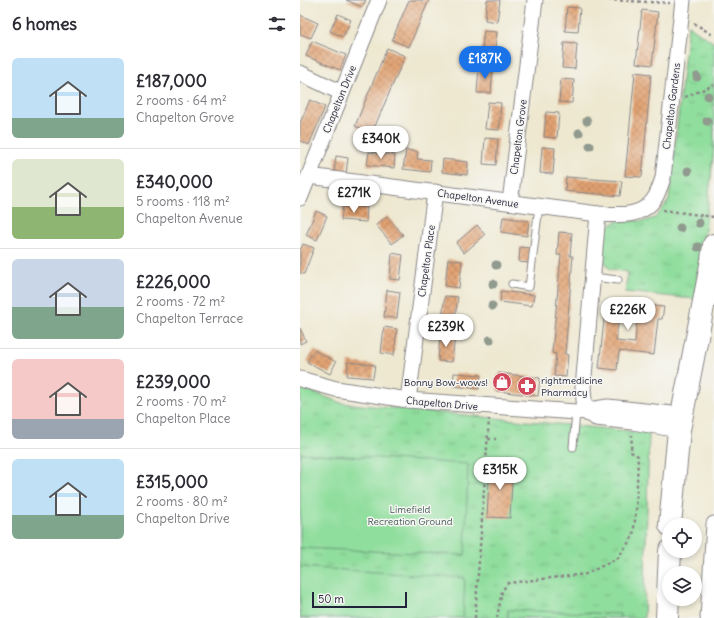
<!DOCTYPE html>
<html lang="en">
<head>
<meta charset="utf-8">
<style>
  :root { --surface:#fff; --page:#f2f2f3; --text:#2b2b33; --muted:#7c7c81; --line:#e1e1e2; --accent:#1a73e8 }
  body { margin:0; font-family:Delius,sans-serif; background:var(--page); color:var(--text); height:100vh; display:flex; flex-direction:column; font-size:15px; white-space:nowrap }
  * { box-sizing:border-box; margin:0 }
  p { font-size:13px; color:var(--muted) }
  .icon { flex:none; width:22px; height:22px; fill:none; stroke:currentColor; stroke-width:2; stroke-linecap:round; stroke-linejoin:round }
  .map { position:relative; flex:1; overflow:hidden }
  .drawer { display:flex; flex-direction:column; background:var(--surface); width:300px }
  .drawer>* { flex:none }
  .controls { position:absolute; left:362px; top:518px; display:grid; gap:8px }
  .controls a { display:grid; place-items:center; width:40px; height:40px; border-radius:50%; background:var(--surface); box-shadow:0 2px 6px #0003; font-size:20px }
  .scale { position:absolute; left:12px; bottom:10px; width:95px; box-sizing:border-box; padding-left:4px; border:2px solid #22223b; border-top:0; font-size:11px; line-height:14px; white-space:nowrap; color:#22223b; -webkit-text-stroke:3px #f6f6f2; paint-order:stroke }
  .price { position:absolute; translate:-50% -34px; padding:0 9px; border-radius:14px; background:#fff; color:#222; font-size:13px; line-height:26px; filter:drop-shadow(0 1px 2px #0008) }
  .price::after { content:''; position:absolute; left:50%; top:24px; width:12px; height:9px; margin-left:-6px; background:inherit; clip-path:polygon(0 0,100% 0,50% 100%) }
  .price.on { background:var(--accent); color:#fff }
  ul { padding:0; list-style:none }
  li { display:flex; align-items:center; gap:12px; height:100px; padding:0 12px }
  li+li { border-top:1px solid var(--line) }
  li span { display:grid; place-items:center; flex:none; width:112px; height:80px; border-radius:6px; color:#555 }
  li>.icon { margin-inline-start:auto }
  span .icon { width:48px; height:48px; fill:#fffc; stroke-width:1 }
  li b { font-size:17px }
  h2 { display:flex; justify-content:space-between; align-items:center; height:48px; padding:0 12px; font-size:17px }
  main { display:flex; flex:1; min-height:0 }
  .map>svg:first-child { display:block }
  .grass { fill:url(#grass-tufts); stroke:#59806c }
  .pitch { fill:#90de9d; stroke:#59806c }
  .building { fill:url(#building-cross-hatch); fill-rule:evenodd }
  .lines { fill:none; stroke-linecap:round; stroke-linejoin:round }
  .lane-casing { stroke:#888586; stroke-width:9 }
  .street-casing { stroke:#888586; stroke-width:17 }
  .primary-casing { stroke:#888586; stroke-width:24 }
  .path { stroke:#888586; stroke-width:2.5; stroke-dasharray:3 3; stroke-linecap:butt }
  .lane { stroke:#fff; stroke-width:7 }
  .street { stroke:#fff; stroke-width:15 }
  .primary { stroke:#fff; stroke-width:22 }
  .tree { fill:#909a8e }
  .labels { text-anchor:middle; stroke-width:3; stroke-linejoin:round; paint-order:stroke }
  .street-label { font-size:10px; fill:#22223b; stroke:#f6f6f2 }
  .poi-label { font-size:10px; fill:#22223b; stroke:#f6f6f2; text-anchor:start }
  .park-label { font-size:10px; fill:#435a58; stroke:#f6f6f2 }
</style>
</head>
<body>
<main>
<section class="drawer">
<h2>6 homes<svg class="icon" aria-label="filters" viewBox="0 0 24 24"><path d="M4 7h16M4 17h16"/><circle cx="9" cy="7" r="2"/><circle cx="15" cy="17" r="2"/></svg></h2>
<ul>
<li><span style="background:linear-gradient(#bfe0f5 75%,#7fa58c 0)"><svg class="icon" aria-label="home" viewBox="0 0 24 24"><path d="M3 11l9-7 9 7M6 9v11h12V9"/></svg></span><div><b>£187,000</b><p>2 rooms · 64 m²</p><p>Chapelton Grove</p></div></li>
<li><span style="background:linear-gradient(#dfe7d0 60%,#8fb573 0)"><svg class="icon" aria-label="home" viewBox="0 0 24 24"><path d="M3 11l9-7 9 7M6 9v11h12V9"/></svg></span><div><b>£340,000</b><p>5 rooms · 118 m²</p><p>Chapelton Avenue</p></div></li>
<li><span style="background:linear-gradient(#c9d6e8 60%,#7fa58c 0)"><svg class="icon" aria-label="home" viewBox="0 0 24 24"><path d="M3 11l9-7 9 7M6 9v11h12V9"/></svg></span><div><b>£226,000</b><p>2 rooms · 72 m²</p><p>Chapelton Terrace</p></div></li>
<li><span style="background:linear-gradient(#f6c9c9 75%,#9aa5b1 0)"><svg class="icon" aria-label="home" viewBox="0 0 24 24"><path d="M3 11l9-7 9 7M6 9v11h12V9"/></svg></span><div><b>£239,000</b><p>2 rooms · 70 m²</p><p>Chapelton Place</p></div></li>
<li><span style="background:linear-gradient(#bfe0f5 70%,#7fa58c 0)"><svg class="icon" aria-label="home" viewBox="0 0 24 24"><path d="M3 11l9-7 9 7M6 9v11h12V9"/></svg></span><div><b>£315,000</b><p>2 rooms · 80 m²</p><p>Chapelton Drive</p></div></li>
</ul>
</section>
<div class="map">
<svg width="414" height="618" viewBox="0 0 414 618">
  <defs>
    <pattern id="grass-tufts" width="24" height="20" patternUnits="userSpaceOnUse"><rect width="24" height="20" fill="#90de9d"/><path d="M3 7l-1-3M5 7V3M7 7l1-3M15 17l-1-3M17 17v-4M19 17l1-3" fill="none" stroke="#7cbe88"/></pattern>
    <pattern id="building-cross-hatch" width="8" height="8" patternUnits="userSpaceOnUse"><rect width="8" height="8" fill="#e2a271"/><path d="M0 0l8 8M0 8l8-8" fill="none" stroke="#b7845e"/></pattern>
  </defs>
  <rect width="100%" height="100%" fill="#f6f6f2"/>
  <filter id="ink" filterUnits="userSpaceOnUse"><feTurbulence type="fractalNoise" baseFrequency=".025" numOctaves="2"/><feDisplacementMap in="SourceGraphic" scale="8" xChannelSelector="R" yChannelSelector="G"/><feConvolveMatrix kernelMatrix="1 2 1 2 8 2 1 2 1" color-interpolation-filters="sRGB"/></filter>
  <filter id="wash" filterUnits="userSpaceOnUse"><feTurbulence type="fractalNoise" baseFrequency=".012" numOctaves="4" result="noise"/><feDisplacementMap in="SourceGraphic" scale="16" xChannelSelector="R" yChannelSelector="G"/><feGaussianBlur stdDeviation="0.9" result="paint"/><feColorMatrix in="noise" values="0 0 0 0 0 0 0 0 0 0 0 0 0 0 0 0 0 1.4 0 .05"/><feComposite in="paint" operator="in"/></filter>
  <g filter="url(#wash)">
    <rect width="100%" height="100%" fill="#eee8d0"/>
    <g class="grass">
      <path d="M388,25L414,43V148L406,223L395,299L325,292L328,272L310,269L300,255L304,229L317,221H345L355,218L364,207L369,200Z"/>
      <path d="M0,387L41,403L349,433L344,618H0Z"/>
    </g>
    <g class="pitch">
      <path d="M0,453L168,464L165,555L0,548Z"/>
      <path d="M0,567L165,578L163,618H0Z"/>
      <path d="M208,610L320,614V618H208Z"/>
    </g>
    <g id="blocks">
      <g class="building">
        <path d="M46,0H66L62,7Z"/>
        <path d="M109,0H129L109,47L92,40Z"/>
        <path d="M187,0H200L197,22L185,20Z"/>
        <path d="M267,7L280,8L278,32L265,31Z"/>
        <path d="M342,10L358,12L352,65L336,63Z"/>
        <path d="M38,14L51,20L43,37L30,31Z"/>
        <path d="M0,15L18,23L11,38L0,34Z"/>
        <path d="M184,31L197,32L194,58L181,56Z"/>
        <path d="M12,41L46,55L40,70L6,56Z"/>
        <path d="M264,43L277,44L275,69L262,68Z"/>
        <path d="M87,48L105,56L72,133L55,126Z"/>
        <path d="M179,66H193L191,93H177Z"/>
        <path d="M335,72L351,74L342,177L325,176Z"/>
        <path d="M261,79L274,80L272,103L259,102Z"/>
        <path d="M10,100L25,107L9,145L0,141V123Z"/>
        <path d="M188,102L201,103L199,130L185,129Z"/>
        <path d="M246,112L259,113L257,138L244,137Z"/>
        <path d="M185,138L198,139L196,165L183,164Z"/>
        <path d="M242,147L255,148L253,174L240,173Z"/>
        <path d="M106,150L118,152L117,159L131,160L130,172L103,169Z"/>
        <path d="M69,152L95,155L94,168L67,165Z"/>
        <path d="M36,156L48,158L46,174L34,173Z"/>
        <path d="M143,159L168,162L167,175L142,172Z"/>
        <path d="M266,177L322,181L320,196L265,191Z"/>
        <path d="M43,206L67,207L66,222L41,220Z"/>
        <path d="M16,211L27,216L17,240L6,235Z"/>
        <path d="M87,216L103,235L92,244L76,225Z"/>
        <path d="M203,217L229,221L227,236L201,232Z"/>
        <path d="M177,225L185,235L164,253L156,243Z"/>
        <path d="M259,232L272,233L270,256H273L265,354L268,355L266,377L254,376L256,354L252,353L261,255H257Z"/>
        <path d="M3,244L14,248L4,274L0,273V251Z"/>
        <path d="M220,247L230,248L229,263L219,262Z"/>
        <path d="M92,253L103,255L100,280L90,279Z"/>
        <path d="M148,259L162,261L159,288L145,286Z"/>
        <path d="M87,290L100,292L97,318L84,317Z"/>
        <path d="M201,291L234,295L232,306L200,302Z"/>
        <path d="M145,296L158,297L154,325L141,323Z"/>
        <path d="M306,301L364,307L362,319H358L354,355L319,351L317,370L299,368ZM319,317L337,319L335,343L316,341Z"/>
        <path d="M84,327L97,329L94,355L81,353Z"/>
        <path d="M0,328L6,341L0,344Z"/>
        <path d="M140,335L155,336L152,362L138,361Z"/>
        <path d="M14,350L36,362L30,374L7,362Z"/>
        <path d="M48,362L75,365L73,378L47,376Z"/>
        <path d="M154,373L181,375L179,389L153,386Z"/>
        <path d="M199,373L240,378L238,396L197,391Z"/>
        <path d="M190,463L213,465L210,518L187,517Z"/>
      </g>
    </g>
  </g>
  <g filter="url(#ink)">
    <use href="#blocks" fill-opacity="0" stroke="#888586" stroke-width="1"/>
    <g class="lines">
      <g class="lane-casing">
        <g id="lane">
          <path d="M293,277L318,280"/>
          <path d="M212,284L229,287L239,206"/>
          <path d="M273,447L276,412"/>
        </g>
      </g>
      <g class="street-casing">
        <g id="street">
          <path d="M0,73L42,93"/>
          <path d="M9,176L298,214C319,215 344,218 356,196C359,190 361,184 363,178L383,0"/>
          <path d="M0,198L79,0"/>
          <path d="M210,202L235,0"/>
          <path d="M0,379L36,389L108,400L276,412L308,407L381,415"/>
          <path d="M108,400L135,192"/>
          <path d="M285,412L283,388L298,214"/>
          <path d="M285,412L296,418L333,422L379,430"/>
          <path d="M408,618L414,524"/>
        </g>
      </g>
      <g class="primary-casing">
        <g id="primary">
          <path d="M370,525L379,430L412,260L414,245"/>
          <path d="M367,618L370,551"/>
        </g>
      </g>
      <g class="path">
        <path d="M308,0L370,3"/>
        <path d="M394,23L414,36"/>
        <path d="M385,97L414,85"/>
        <path d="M363,210L414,217"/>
        <path d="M188,439H196"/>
        <path d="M175,618L189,419"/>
        <path d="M197,618L202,591L208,583L286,574L318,558L333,536L336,512L338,456L331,452L332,435"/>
      </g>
      <use href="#lane" class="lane"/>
      <use href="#street" class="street"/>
      <use href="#primary" class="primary"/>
    </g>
    <g class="tree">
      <circle cx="397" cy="77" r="4.5"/>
      <circle cx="408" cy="96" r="4.5"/>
      <circle cx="287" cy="121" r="4.5"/>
      <circle cx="407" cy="121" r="4.5"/>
      <circle cx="279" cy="133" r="4.5"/>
      <circle cx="290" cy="146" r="4.5"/>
      <circle cx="388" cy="171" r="4.5"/>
      <circle cx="399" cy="223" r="4.5"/>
      <circle cx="380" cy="228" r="4.5"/>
      <circle cx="398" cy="247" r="4.5"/>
      <circle cx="196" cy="265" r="4.5"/>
      <circle cx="193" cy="284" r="4.5"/>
      <circle cx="192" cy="306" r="4.5"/>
      <circle cx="190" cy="340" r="4.5"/>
    </g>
  </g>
  <defs>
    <g id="shop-disc" transform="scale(1)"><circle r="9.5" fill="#d1495b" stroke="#f6f6f2"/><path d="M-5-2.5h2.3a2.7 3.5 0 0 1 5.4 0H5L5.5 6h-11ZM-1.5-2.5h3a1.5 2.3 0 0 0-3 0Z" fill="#fff"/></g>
    <g id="pharmacy-disc" transform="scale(1)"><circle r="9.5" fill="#d1495b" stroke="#f6f6f2"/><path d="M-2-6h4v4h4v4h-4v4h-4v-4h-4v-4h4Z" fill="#fff"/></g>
  </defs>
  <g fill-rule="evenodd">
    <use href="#shop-disc" x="202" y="382"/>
    <use href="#pharmacy-disc" x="227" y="386"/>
  </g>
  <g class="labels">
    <g class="street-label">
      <text transform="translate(39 99) rotate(-68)" y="4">Chapelton Drive</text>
      <text transform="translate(371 106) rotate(-83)" y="4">Chapelton Gardens</text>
      <text transform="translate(218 137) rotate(-83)" y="4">Chapelton Grove</text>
      <text transform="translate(178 198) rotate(8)" y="4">Chapelton Avenue</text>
      <text transform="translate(126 261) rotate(-82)" y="4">Chapelton Place</text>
      <text transform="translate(142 403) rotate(5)" y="4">Chapelton Drive</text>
    </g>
    <g class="poi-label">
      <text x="241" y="384">rightmedicine<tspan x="241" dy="12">Pharmacy</tspan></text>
      <text x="188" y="386" text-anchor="end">Bonny Bow-wows!</text>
    </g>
    <g class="park-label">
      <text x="110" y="513">Limefield<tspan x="110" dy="12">Recreation Ground</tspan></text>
    </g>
  </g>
</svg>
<div class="controls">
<a><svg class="icon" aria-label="locate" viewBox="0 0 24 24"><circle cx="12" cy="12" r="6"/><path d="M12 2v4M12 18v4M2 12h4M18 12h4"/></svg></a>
<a><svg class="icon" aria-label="layers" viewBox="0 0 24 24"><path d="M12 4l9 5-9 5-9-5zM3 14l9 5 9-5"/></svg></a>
</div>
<div class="scale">50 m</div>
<b class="price on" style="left:185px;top:80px">£187K</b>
<b class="price" style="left:81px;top:160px">£340K</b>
<b class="price" style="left:54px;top:214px">£271K</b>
<b class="price" style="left:328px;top:331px">£226K</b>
<b class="price" style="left:146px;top:348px">£239K</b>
<b class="price" style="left:200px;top:491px">£315K</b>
</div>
</main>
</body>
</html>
